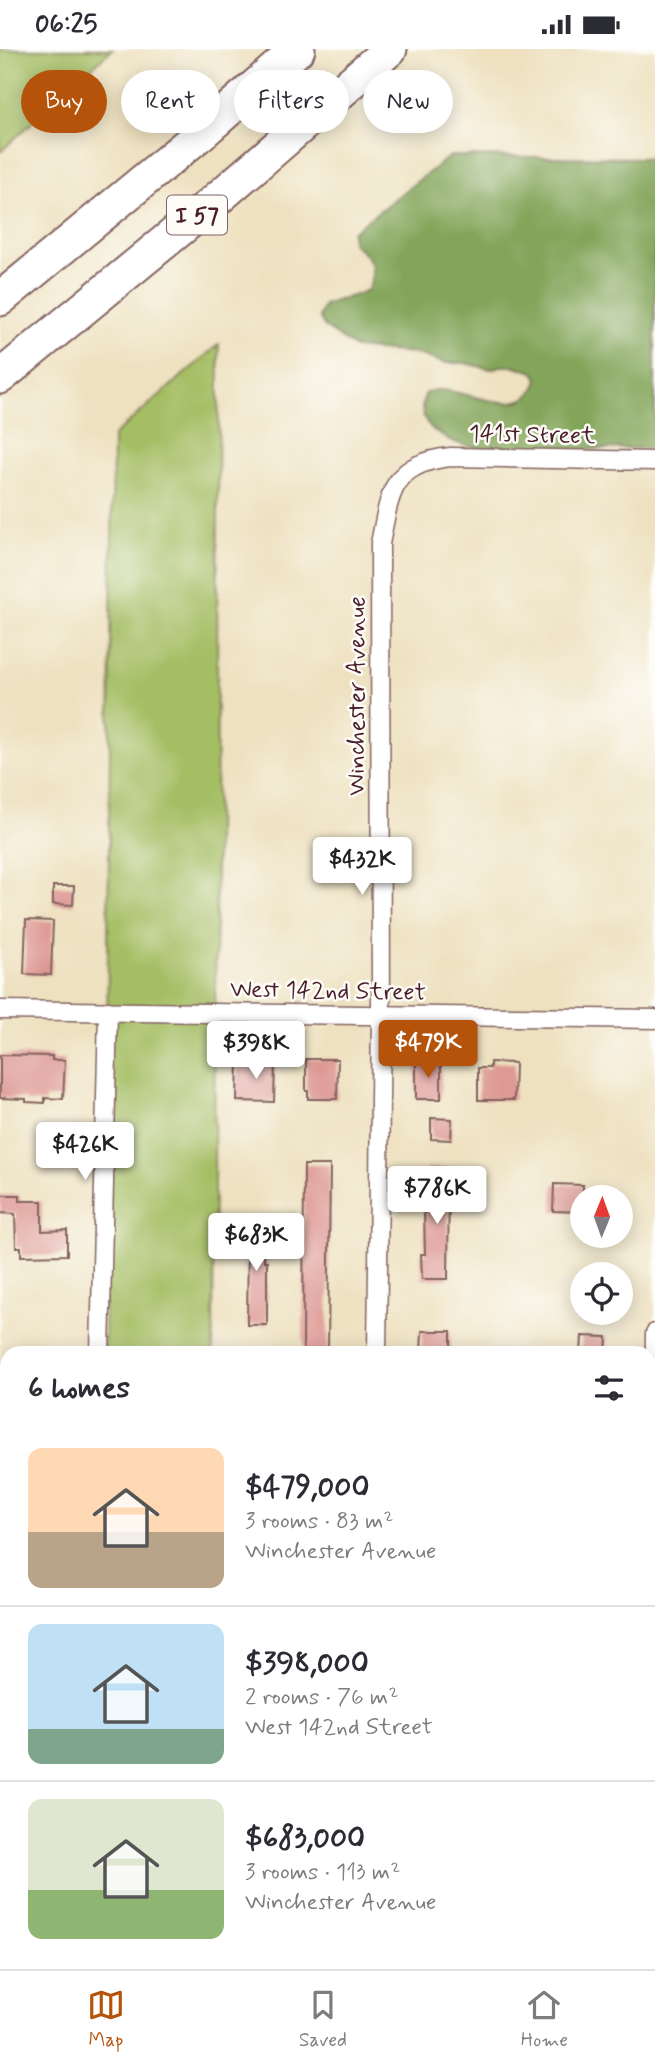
<!DOCTYPE html>
<html lang="en">
<head>
<meta charset="utf-8">
<style>
  :root { --surface:#fff; --page:#f2f2f3; --text:#2b2b33; --muted:#7c7c81; --line:#e1e1e2; --accent:#b45309 }
  body { margin:0; font-family:Mynerve,sans-serif; background:var(--page); color:var(--text); height:100vh; display:flex; flex-direction:column; font-size:26px; white-space:nowrap }
  * { box-sizing:border-box; margin:0 }
  p { font-size:23px; color:var(--muted) }
  .icon { flex:none; width:38px; height:38px; fill:none; stroke:currentColor; stroke-width:2; stroke-linecap:round; stroke-linejoin:round }
  .map { position:relative; flex:1; overflow:hidden }
  .panel { position:absolute; left:0px; top:1297px; width:656px; height:625px; display:flex; flex-direction:column; background:var(--surface); border-radius:21px 21px 0 0; box-shadow:0 4px 18px #0003 }
  .panel>* { flex:none }
  .hud { position:absolute; left:21px; top:21px; width:614px; height:63px; display:flex; gap:14px }
  .needle { width:46px; rotate:1deg }
  .buttons { position:absolute; left:570px; top:1136px; display:grid; gap:14px }
  .buttons a { display:grid; place-items:center; width:63px; height:63px; border-radius:50%; background:var(--surface); box-shadow:0 4px 18px #0003; font-size:35px }
  .price { position:absolute; translate:-50% -60px; padding:0 16px; border-radius:7px; background:#fff; color:#222; font-size:23px; line-height:46px; filter:drop-shadow(0 2px 4px #0008) }
  .price::after { content:''; position:absolute; left:50%; top:42px; width:21px; height:16px; margin-left:-10px; background:inherit; clip-path:polygon(0 0,100% 0,50% 100%) }
  .price.on { background:var(--accent); color:#fff }
  ul { padding:0; list-style:none }
  li { display:flex; align-items:center; gap:21px; height:175px; padding:0 28px }
  li+li { border-top:2px solid var(--line) }
  li span { display:grid; place-items:center; flex:none; width:196px; height:140px; border-radius:14px; color:#555 }
  li>.icon { margin-inline-start:auto }
  span .icon { width:84px; height:84px; fill:#fffc; stroke-width:1 }
  li b { font-size:30px }
  h2 { display:flex; justify-content:space-between; align-items:center; height:84px; padding:0 28px; font-size:30px }
  .pill { padding:0 24px; border-radius:32px; background:var(--surface); box-shadow:0 4px 18px #0003; font-size:24px; line-height:63px }
  .pill.on { background:var(--accent); color:#fff }
  .status { display:flex; justify-content:space-between; align-items:center; height:49px; padding:0 35px; background:var(--surface); direction:ltr }
  .status svg { height:19px; fill:currentColor }
  .tabs { display:flex; justify-content:space-around; align-items:center; height:98px; border-top:2px solid var(--line); background:var(--surface); font-size:19px; color:var(--muted) }
  .tabs a { display:grid; justify-items:center; gap:4px }
  .tabs .on { color:var(--accent) }
  .map>svg:first-child { display:block }
  .green { fill:#a4be64; stroke:#776e48; stroke-width:2 }
  .forest { fill:#83a55a; stroke:#666242; stroke-width:2 }
  .building { fill:#de9994 }
  .lines { fill:none; stroke-linecap:round; stroke-linejoin:round }
  .minor-casing { stroke:#83635f; stroke-width:21 }
  .motorway-casing { stroke:#83635f; stroke-width:37 }
  .minor { stroke:#fff; stroke-width:18 }
  .motorway { stroke:#fff; stroke-width:33 }
  .labels { text-anchor:middle; stroke-width:5; stroke-linejoin:round; paint-order:stroke }
  .shield { fill:#fdfcf7; stroke:#806168; stroke-width:2 }
  .shield-label { font-size:23px; font-weight:bold; fill:#4a1f2b }
  .street-label { font-size:24px; fill:#4a1f2b; stroke:#fdfcf7 }
</style>
</head>
<body>
<div class="status"><b>06:25</b><svg viewBox="0 0 49 12"><path d="M0 12V9h3v3zM5 12V6h3v6zM10 12V3h3v9zM15 12V0h3v12zM26 1h20v11H26zM47 4h2v5h-2z"/></svg></div>
<div class="map">
<svg width="655" height="1920" viewBox="0 0 655 1920">
  <rect width="100%" height="100%" fill="#fdfcf7"/>
  <filter id="ink" filterUnits="userSpaceOnUse"><feTurbulence type="fractalNoise" baseFrequency=".0143" numOctaves="2"/><feDisplacementMap in="SourceGraphic" scale="14" xChannelSelector="R" yChannelSelector="G"/><feConvolveMatrix kernelMatrix="1 2 1 2 8 2 1 2 1" color-interpolation-filters="sRGB"/></filter>
  <filter id="wash" filterUnits="userSpaceOnUse"><feTurbulence type="fractalNoise" baseFrequency=".00686" numOctaves="4" result="noise"/><feDisplacementMap in="SourceGraphic" scale="28" xChannelSelector="R" yChannelSelector="G"/><feGaussianBlur stdDeviation="1.57" result="paint"/><feColorMatrix in="noise" values="0 0 0 0 0 0 0 0 0 0 0 0 0 0 0 0 0 1.4 0 .05"/><feComposite in="paint" operator="in"/></filter>
  <g filter="url(#wash)">
    <rect width="100%" height="100%" fill="#eee1c0"/>
    <g class="green">
      <path d="M0,0H112L0,103Z"/>
      <path d="M219,295L213,1304H104L113,387Z"/>
      <rect x="96" y="1915" width="113" height="5"/>
    </g>
    <path class="forest" d="M450,107L655,109V399C605,398 555,404 505,400C493,399 479,400 468,397C442,391 412,374 426,344C430,343 433,341 437,341C466,339 526,376 538,330L534,323L515,317H501L490,320L465,314H445L414,304L355,299L325,278L319,268L324,256C339,249 354,249 369,240C376,217 372,208 353,195L352,183Z"/>
    <g id="blocks">
      <g class="building">
        <path d="M53,837H74L73,856L53,855Z"/>
        <path d="M26,871L53,872L51,926L24,925Z"/>
        <path d="M0,1006L52,1007V1011H65L63,1050L45,1049V1054L26,1053V1050L0,1049Z"/>
        <path d="M238,1009L263,1010V1014H275L274,1053L237,1052Z"/>
        <path d="M306,1010H338L337,1050H308V1042H306Z"/>
        <rect x="416" y="1012" width="25" height="38"/>
        <path d="M490,1013L515,1014L514,1051H478V1019H490Z"/>
        <path d="M431,1069L452,1070L451,1091L431,1090Z"/>
        <path d="M304,1116H330L328,1304H303Z"/>
        <path d="M427,1119H449L448,1230H422L421,1205H425L424,1163H428Z"/>
        <path d="M554,1135L583,1136V1163L553,1162Z"/>
        <path d="M0,1146H20V1152H42V1182L67,1181V1206L21,1207V1198H16L15,1165L0,1164Z"/>
        <path d="M244,1171H264V1212H267V1276H247L248,1189H244Z"/>
        <path d="M422,1282H451V1304H421Z"/>
        <path d="M582,1287L607,1288L606,1304H581Z"/>
      </g>
    </g>
  </g>
  <g filter="url(#ink)">
    <use href="#blocks" fill-opacity="0" stroke="#83635f" stroke-width="2"/>
    <g class="lines">
      <g class="minor-casing">
        <g id="minor">
          <path d="M0,961L655,970"/>
          <path d="M100,1304L108,962"/>
          <path d="M377,1304L381,966L380,495C390,444 391,414 451,408L655,412"/>
          <path d="M0,1514H7"/>
          <path d="M649,1808L655,1284"/>
          <path d="M94,1920V1914"/>
          <path d="M368,1920V1914"/>
          <path d="M648,1920V1914"/>
        </g>
      </g>
      <g class="motorway-casing">
        <g id="motorway">
          <path d="M0,250L204,82L298,0"/>
          <path d="M0,328L217,150L390,0"/>
        </g>
      </g>
      <use href="#minor" class="minor"/>
      <use href="#motorway" class="motorway"/>
    </g>
  </g>
  <g class="labels">
    <rect class="shield" x="167" y="146.5" width="60" height="39" rx="5"/>
    <g class="shield-label">
      <text x="197" y="174">I 57</text>
    </g>
    <g class="street-label">
      <text transform="translate(532 385) rotate(1)" y="8">141st Street</text>
      <text transform="translate(356 647) rotate(-90)" y="8">Winchester Avenue</text>
      <text transform="translate(328 941) rotate(1)" y="8">West 142nd Street</text>
    </g>
  </g>
</svg>
<div class="buttons">
<a><svg class="needle" viewBox="-14 -14 28 28"><path d="M0-13l5 13h-10z" fill="#e53935"/><path d="M0 13l5-13h-10z" fill="#7c7c81"/></svg></a>
<a><svg class="icon" aria-label="locate" viewBox="0 0 24 24"><circle cx="12" cy="12" r="6"/><path d="M12 2v4M12 18v4M2 12h4M18 12h4"/></svg></a>
</div>
<b class="price" style="left:362px;top:848px">$432K</b>
<b class="price on" style="left:428px;top:1031px">$479K</b>
<b class="price" style="left:256px;top:1032px">$398K</b>
<b class="price" style="left:85px;top:1133px">$426K</b>
<b class="price" style="left:437px;top:1177px">$786K</b>
<b class="price" style="left:256px;top:1224px">$683K</b>
<div class="hud">
<a class="pill on">Buy</a>
<a class="pill">Rent</a>
<a class="pill">Filters</a>
<a class="pill">New</a>
</div>
<section class="panel">
<h2>6 homes<svg class="icon" aria-label="filters" viewBox="0 0 24 24"><path d="M4 7h16M4 17h16"/><circle cx="9" cy="7" r="2"/><circle cx="15" cy="17" r="2"/></svg></h2>
<ul>
<li><span style="background:linear-gradient(#ffd9b3 60%,#b9a48a 0)"><svg class="icon" aria-label="home" viewBox="0 0 24 24"><path d="M3 11l9-7 9 7M6 9v11h12V9"/></svg></span><div><b>$479,000</b><p>3 rooms · 83 m²</p><p>Winchester Avenue</p></div></li>
<li><span style="background:linear-gradient(#bfe0f5 75%,#7fa58c 0)"><svg class="icon" aria-label="home" viewBox="0 0 24 24"><path d="M3 11l9-7 9 7M6 9v11h12V9"/></svg></span><div><b>$398,000</b><p>2 rooms · 76 m²</p><p>West 142nd Street</p></div></li>
<li><span style="background:linear-gradient(#dfe7d0 65%,#8fb573 0)"><svg class="icon" aria-label="home" viewBox="0 0 24 24"><path d="M3 11l9-7 9 7M6 9v11h12V9"/></svg></span><div><b>$683,000</b><p>3 rooms · 113 m²</p><p>Winchester Avenue</p></div></li>
</ul>
</section>
</div>
<nav class="tabs">
<a class="on"><svg class="icon" aria-label="map" viewBox="0 0 24 24"><path d="M3 6l6-2 6 2 6-2v14l-6 2-6-2-6 2zM9 4v14M15 6v14"/></svg>Map</a>
<a><svg class="icon" aria-label="saved" viewBox="0 0 24 24"><path d="M7 4h10v16l-5-4-5 4z"/></svg>Saved</a>
<a><svg class="icon" aria-label="home" viewBox="0 0 24 24"><path d="M3 11l9-7 9 7M6 9v11h12V9"/></svg>Home</a>
</nav>
</body>
</html>
